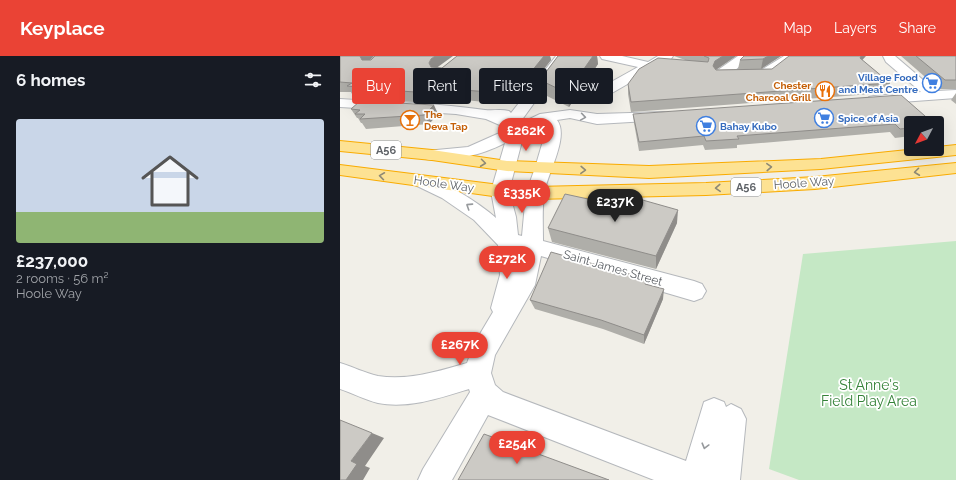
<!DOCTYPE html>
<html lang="en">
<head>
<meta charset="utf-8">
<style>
  :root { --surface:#171b24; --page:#20242c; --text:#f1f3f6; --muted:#9ea1a6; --accent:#ea4335 }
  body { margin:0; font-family:Raleway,sans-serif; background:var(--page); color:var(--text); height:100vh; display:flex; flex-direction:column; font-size:15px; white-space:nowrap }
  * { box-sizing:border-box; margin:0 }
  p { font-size:13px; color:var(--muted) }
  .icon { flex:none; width:22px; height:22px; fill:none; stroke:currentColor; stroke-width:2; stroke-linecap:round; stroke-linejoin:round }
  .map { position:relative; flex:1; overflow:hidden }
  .sheet { display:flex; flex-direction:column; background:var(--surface); width:340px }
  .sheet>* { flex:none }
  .top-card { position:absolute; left:12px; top:12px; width:380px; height:36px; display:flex; gap:8px }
  .needle { width:26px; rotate:229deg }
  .buttons { position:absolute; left:564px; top:60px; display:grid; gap:8px }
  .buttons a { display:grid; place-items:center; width:40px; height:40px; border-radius:4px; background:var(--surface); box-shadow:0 4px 16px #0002; font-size:20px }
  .price { position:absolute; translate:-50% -34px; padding:0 9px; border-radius:14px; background:var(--accent); color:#fff; font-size:13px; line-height:26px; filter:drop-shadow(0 1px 2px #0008) }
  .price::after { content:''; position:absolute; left:50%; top:24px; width:12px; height:9px; margin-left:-6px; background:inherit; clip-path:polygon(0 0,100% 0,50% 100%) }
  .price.current { background:#222; color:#fff }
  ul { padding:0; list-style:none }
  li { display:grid; align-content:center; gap:8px; height:212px; padding:0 16px }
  li span { display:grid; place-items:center; height:124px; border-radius:4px; color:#555 }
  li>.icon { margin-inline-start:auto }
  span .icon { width:72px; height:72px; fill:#fffc; stroke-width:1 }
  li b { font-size:17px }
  h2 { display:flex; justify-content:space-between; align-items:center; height:48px; padding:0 16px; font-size:17px }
  .pill { padding:0 14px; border-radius:4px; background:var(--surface); box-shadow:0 4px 16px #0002; font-size:14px; line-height:36px }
  .pill.current { background:var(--accent); color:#fff }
  header { display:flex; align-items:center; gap:24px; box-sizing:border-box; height:56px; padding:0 20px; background:var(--accent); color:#fff }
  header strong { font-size:19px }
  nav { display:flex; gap:22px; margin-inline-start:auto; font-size:14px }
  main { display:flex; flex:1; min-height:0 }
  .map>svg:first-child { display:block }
  .green { fill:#c5e8c5 }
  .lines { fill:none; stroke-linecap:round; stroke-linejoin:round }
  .minor-casing { stroke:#b5b8bc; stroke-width:2 }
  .highway-casing { stroke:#f9ab00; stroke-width:2 }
  .minor { fill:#fff; fill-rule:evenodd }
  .highway { fill:#fde293; fill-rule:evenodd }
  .wall { fill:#afaea9 }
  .shaded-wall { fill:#8f8d8a }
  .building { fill:#cccac5; stroke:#8f8d8a }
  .oneway { stroke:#979a9d }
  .oneway2 { stroke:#8e8975 }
  .labels { text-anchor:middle; stroke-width:3.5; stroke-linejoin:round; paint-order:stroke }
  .far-shop-label { font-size:10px; font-weight:bold; fill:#366cbe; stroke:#fff; text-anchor:start }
  .far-food-label { font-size:10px; font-weight:bold; fill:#c56008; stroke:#fff; text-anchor:end }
  .shield { fill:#fff; stroke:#8f9295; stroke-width:1 }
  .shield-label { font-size:11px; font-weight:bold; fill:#5f6368 }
  .street-label { font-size:12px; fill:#5f6368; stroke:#fff }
  .near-park-label { font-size:14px; fill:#348238; stroke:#fff }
</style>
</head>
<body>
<header>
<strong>Keyplace</strong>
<nav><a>Map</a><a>Layers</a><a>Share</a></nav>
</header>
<main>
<section class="sheet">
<h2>6 homes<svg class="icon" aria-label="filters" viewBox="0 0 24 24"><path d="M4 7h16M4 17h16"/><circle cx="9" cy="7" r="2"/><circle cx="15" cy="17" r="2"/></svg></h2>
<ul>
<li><span style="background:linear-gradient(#c9d6e8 75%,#8fb573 0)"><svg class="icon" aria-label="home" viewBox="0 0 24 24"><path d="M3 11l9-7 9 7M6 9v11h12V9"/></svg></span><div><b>£237,000</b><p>2 rooms · 56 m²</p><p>Hoole Way</p></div></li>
</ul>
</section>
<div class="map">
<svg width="616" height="424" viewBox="0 0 616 424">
  <rect width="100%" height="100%" fill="#f1efe8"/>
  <path class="green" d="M616,185V424H459L429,413L463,198Z"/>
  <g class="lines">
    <g class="minor-casing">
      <g id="minor">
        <path d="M216,0H228L184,61L177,69L200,58L230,54L257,58L324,56L329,57L331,60L329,63L324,64L257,68L230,62L217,64C230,81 206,120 204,138C202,154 203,170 203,185L354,225L362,228L366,235L362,242L354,245L201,200L195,229L155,299L151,317L155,329L163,336L346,405L364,346L374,342L384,346L386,351L391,348L401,353L406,363L400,424H314L148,359L112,424H78L83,413L130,336L129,333C100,342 68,353 38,347C25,344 13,337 0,333V307C13,311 25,317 38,320C68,325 99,315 127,307L134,288L153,256L151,252L160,219L158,189L134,164L102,142L75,129L72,125L75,121C93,116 142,149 156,162L151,135L165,87C137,101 122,102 92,104L86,103L84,99L86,95L128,91L164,75L162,70L146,63L116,58L0,51V43C48,46 97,47 145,54C153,55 161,53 169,55L171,57ZM203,68L205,78L195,112L186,137L182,180L178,179L176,161L169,135L181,89V79Z"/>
        <path d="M260,0H282L308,6L318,0H333L331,3L265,41L260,42L255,41L253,38L255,35L298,11L262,3Z"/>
        <path d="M398,0H412L394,15L421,14L444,0H458L429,21L380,23L375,22L373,19L375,16Z"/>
        <path d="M543,0H555L596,35L616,34V42L534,48L529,47L527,44L529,41L534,40L581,36L546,6Z"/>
      </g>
    </g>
    <g class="highway-casing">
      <g id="highway">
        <path d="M0,85L92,94L167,105L309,110L481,103L577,93H597V91L616,89V99L481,113L309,122L167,115L92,104L0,95Z"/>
        <path d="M616,107V117L475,133L366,139L195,143L160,141L0,119V109L160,129L195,131L366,127L475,121Z"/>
      </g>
    </g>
    <use href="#minor" class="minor"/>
    <use href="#highway" class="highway"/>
  </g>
  <g class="wall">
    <path d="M0,0H34L30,4L102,12L117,0H210L211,4L190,31L184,28L167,48L113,43L108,48L38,44L37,42L13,40L11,36H0Z"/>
    <path d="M218,0H257L258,8L229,51L203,38L200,24Z"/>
    <path d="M334,0H396L376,14L398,13L400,4L441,0L421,13H405H432L522,4L550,27L545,37L291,56L288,38V28L348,5Z"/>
    <path d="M561,0H616V33H599Z"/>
    <path d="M616,37V48L611,44Z"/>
    <path d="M11,53L98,58L89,68L26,73L22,67H21L18,62H17Z"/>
    <path d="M293,58L571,67V80L555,82L550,76L397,89V92L365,94L363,89L299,95L294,67Z"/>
    <path d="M337,167L316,213L212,186L208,172Z"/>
    <path d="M307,228L323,243L304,288L263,273L195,253L190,244Z"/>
  </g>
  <g class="shaded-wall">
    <path d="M19,0H34L25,9Z"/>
    <path d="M95,0H113L95,13L91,11L89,7L91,3Z"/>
    <path d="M204,0H210L211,4L190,31L187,21Z"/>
    <path d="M253,0H257L258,8L229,51L227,37Z"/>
    <path d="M383,0H396L374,15L373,10L375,5Z"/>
    <path d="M428,0H441L421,13L423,3Z"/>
    <path d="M521,0H526L516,11L520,2Z"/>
    <path d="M181,18L184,28L167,48L164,37Z"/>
    <path d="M109,33L113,43L108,48L104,38Z"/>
    <path d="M94,49L98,58L89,68L84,59Z"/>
    <path d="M338,154L337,167L316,213V200Z"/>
    <path d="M324,233L323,243L304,288V279Z"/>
    <path d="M32,377L44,382L25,410L30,412L23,424H6L11,405Z"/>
  </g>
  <g class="building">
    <path d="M0,0H20L22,4H31L35,0H95L91,3L89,7L91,11L102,12L117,0H204L187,21L181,18L164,37L109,33L104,38L32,33L33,32L7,30L12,27L0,26Z"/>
    <path d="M218,0H253L227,37L200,24Z"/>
    <path d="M364,0H383L375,5L373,10L376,14L432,13L449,0H521L520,2L550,27L291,46L288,28L299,13L318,2L368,6L369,2Z"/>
    <path d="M404,0H428L423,3L400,4Z"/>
    <path d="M576,0H616V24H605Z"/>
    <path d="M561,39L593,67H571V72L560,73L555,68L397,80L399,83L366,85L364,80L299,86L293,58Z"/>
    <path d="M20,45L94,49L84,59L20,63L25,58H15L20,54L11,53Z"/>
    <path d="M225,138L294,153L299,143L338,154L316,200L208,172Z"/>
    <path d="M211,196L307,223L305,228L324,233L304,279L261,264L190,244Z"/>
    <path d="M0,364L32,377L11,405L17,408L6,424H0Z"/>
    <path d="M144,378L269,424H118Z"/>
  </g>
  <defs><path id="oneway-chevron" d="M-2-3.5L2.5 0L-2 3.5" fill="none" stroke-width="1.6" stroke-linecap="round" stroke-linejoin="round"/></defs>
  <g class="oneway">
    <use href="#oneway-chevron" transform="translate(243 61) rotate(9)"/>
    <use href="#oneway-chevron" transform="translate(129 150) rotate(-147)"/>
    <use href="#oneway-chevron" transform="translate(365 390) rotate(105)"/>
  </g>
  <g class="oneway2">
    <use href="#oneway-chevron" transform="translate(143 107) rotate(7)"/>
    <use href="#oneway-chevron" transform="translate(429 111) rotate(-3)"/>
    <use href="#oneway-chevron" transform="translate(243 114) rotate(2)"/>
    <use href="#oneway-chevron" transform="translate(577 116) rotate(173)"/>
    <use href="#oneway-chevron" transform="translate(42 120) rotate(-172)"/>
    <use href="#oneway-chevron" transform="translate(378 132) rotate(177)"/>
  </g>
  <defs>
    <g id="supermarket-ring" transform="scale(1)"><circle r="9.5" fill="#fff" stroke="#3f7fe0" stroke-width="1.5"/><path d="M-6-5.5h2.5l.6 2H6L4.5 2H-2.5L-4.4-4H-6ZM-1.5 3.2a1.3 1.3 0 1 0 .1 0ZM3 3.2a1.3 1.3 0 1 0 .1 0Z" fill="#3f7fe0"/></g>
    <g id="restaurant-ring" transform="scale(1)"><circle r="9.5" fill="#fff" stroke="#e8710a" stroke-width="1.5"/><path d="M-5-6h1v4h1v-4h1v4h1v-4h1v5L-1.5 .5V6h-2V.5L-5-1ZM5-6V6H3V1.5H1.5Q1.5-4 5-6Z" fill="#e8710a"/></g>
    <g id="bar-ring" transform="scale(1)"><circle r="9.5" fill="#fff" stroke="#e8710a" stroke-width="1.5"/><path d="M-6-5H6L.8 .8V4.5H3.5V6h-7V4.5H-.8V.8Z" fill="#e8710a"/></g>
  </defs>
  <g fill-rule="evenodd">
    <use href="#supermarket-ring" x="592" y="27"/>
    <use href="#restaurant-ring" x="485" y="35"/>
    <use href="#supermarket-ring" x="484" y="62"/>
    <use href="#bar-ring" x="70" y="64"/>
    <use href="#supermarket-ring" x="366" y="70"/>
  </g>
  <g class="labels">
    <g class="far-shop-label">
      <text x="578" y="25" text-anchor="end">Village Food<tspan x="578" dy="12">and Meat Centre</tspan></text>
      <text x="498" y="66">Spice of Asia</text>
      <text x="380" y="74">Bahay Kubo</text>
    </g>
    <g class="far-food-label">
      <text x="471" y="33">Chester<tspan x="471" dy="12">Charcoal Grill</tspan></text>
      <text x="84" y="62" text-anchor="start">The<tspan x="84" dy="12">Deva Tap</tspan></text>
    </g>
    <g class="shield">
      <rect x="31" y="85" width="30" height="18" rx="3"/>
      <rect x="391" y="122" width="30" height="18" rx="3"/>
    </g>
    <g class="shield-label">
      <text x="46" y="98">A56</text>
      <text x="406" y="135">A56</text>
    </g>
    <g class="street-label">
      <text transform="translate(464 127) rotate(-4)" y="4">Hoole Way</text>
      <text transform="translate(104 128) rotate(8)" y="4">Hoole Way</text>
      <text transform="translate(273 212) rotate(16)" y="4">Saint James Street</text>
    </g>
    <g class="near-park-label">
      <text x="529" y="334">St Anne's<tspan x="529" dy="16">Field Play Area</tspan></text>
    </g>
  </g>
</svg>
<div class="buttons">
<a><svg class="needle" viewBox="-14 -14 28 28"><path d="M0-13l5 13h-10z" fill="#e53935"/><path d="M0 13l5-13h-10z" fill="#9ea1a6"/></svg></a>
</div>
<b class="price" style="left:186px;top:96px">£262K</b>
<b class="price" style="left:182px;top:158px">£335K</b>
<b class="price current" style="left:275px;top:167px">£237K</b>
<b class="price" style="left:167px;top:224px">£272K</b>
<b class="price" style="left:120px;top:310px">£267K</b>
<b class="price" style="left:177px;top:409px">£254K</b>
<div class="top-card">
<a class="pill current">Buy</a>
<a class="pill">Rent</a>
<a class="pill">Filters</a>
<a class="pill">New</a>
</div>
</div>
</main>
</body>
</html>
